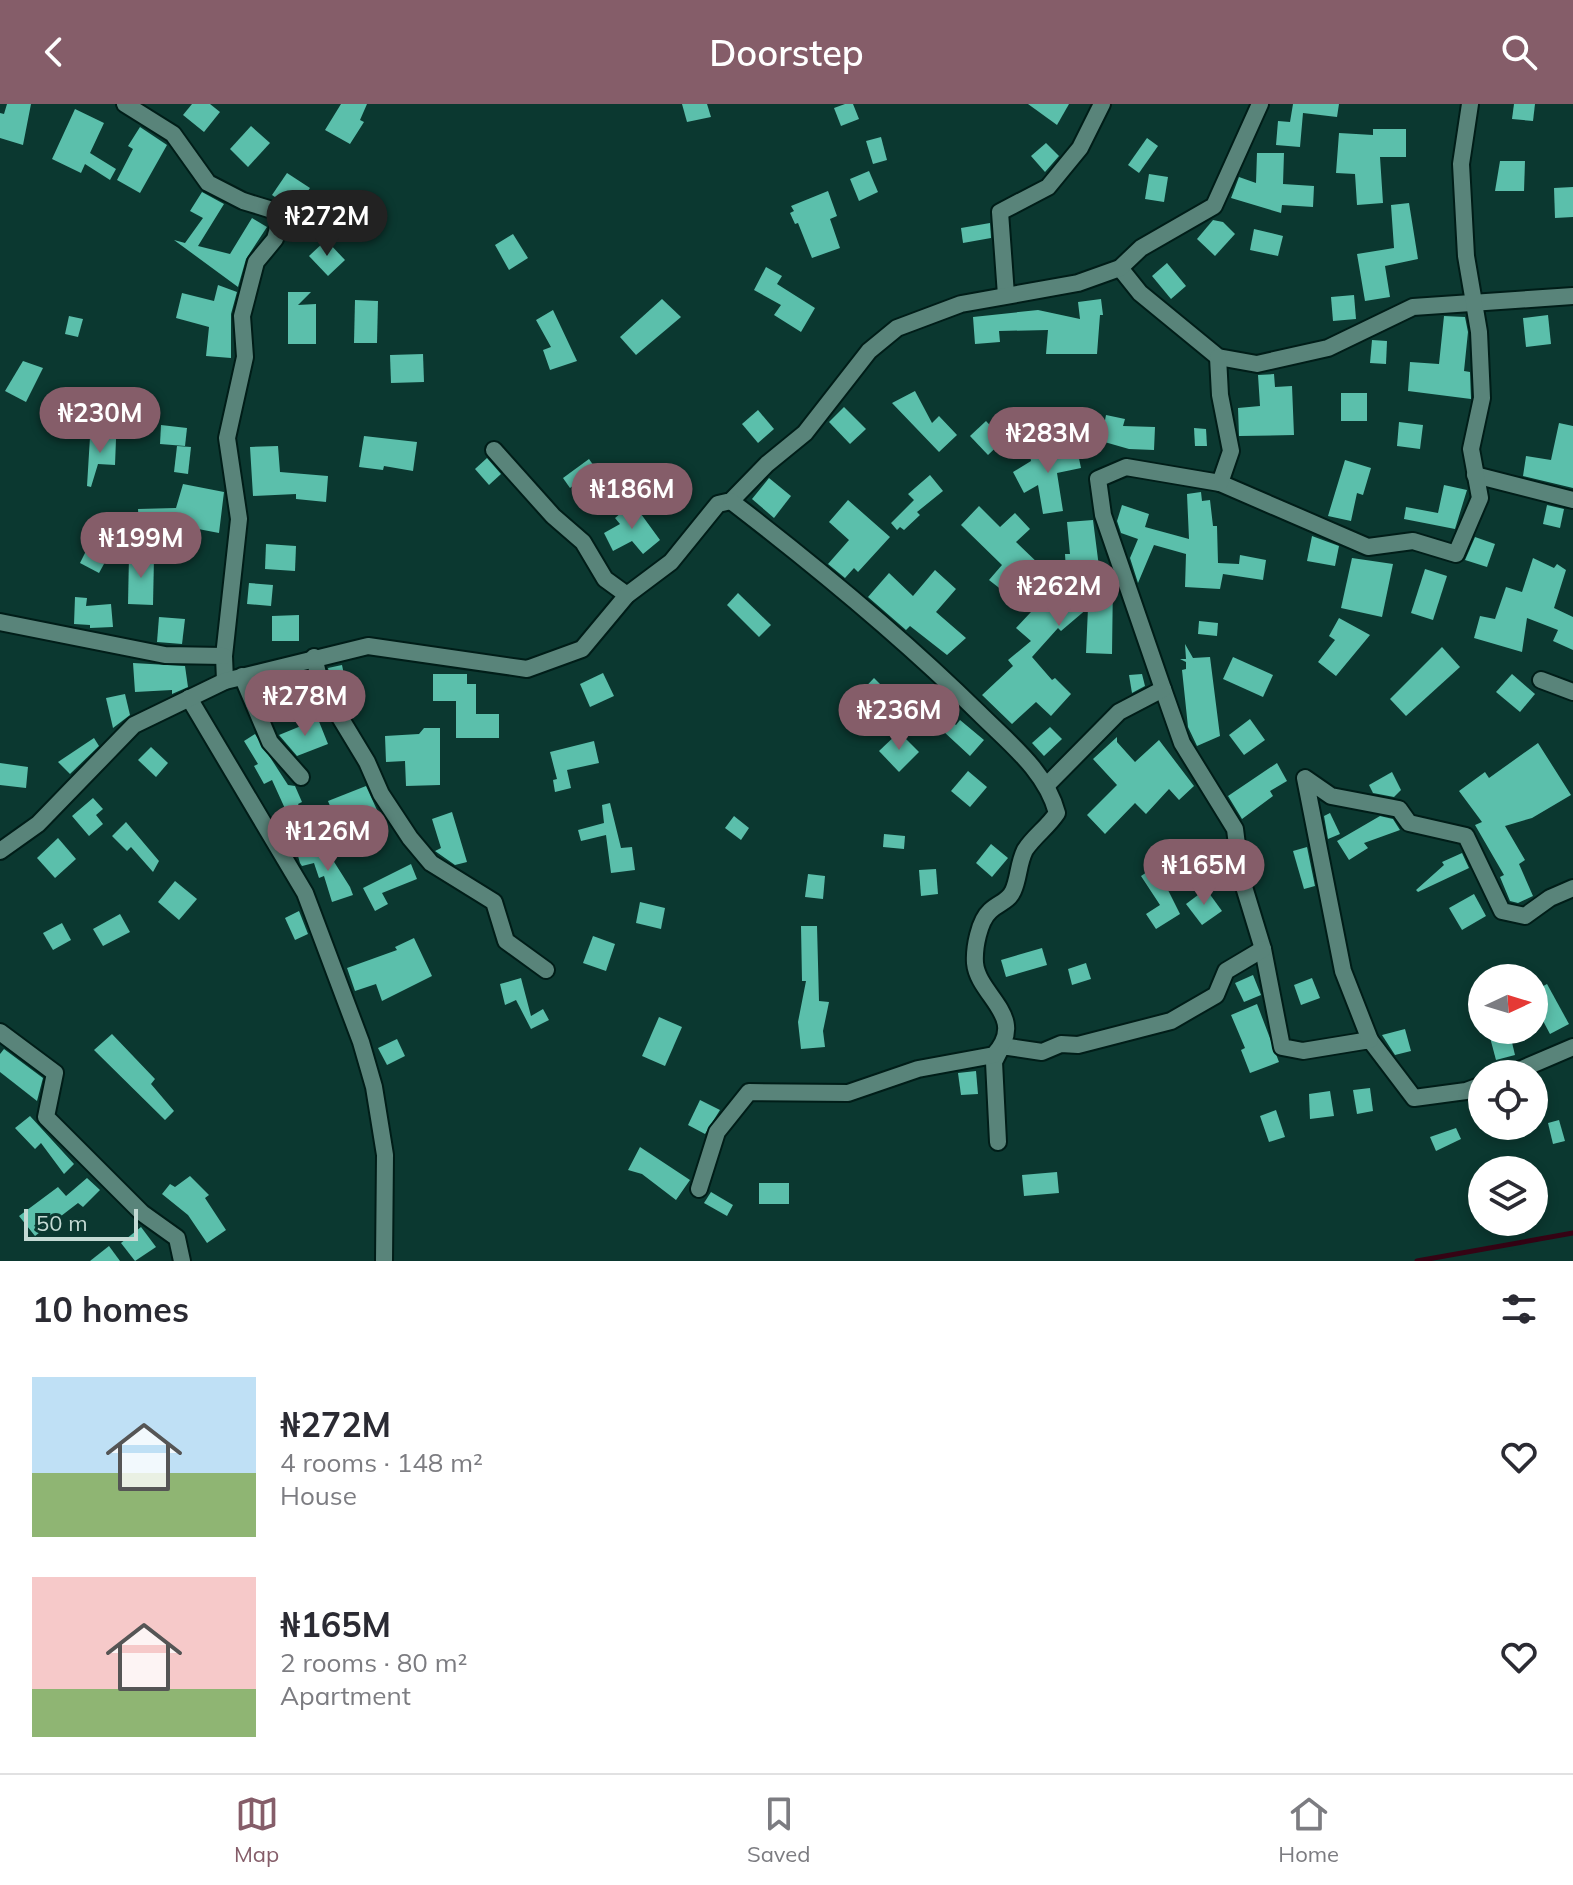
<!DOCTYPE html>
<html lang="en">
<head>
<meta charset="utf-8">
<style>
  :root { --surface:#fff; --page:#f2f2f3; --text:#2b2b33; --muted:#7c7c81; --line:#e1e1e2; --accent:#855d69 }
  body { margin:0; font-family:Mulish,sans-serif; background:var(--page); color:var(--text); height:100vh; display:flex; flex-direction:column; font-size:30px; white-space:nowrap }
  * { box-sizing:border-box; margin:0 }
  p { font-size:26px; color:var(--muted) }
  .icon { flex:none; width:44px; height:44px; fill:none; stroke:currentColor; stroke-width:2; stroke-linecap:round; stroke-linejoin:round }
  .map { position:relative; height:1157px; overflow:hidden }
  .drawer { display:flex; flex-direction:column; background:var(--surface); flex:1 }
  .drawer>* { flex:none }
  .needle { width:52px; rotate:86deg }
  .controls { position:absolute; left:1468px; top:860px; display:grid; gap:16px }
  .controls a { display:grid; place-items:center; width:80px; height:80px; border-radius:50%; background:var(--surface); box-shadow:0 4px 12px #0003; font-size:40px }
  .scale { position:absolute; left:24px; bottom:20px; width:114px; box-sizing:border-box; padding-left:8px; border:4px solid #c4dad4; border-top:0; font-size:22px; line-height:28px; white-space:nowrap; color:#c4dad4; -webkit-text-stroke:6px #0b3830; paint-order:stroke }
  .price { position:absolute; translate:-50% -68px; padding:0 18px; border-radius:28px; background:var(--accent); color:#fff; font-size:26px; line-height:52px; filter:drop-shadow(0 2px 4px #0008) }
  .price::after { content:''; position:absolute; left:50%; top:48px; width:24px; height:18px; margin-left:-12px; background:inherit; clip-path:polygon(0 0,100% 0,50% 100%) }
  .price.active { background:#222; color:#fff }
  ul { padding:0; list-style:none }
  li { display:flex; align-items:center; gap:24px; height:200px; padding:0 32px }
  li span { display:grid; place-items:center; flex:none; width:224px; height:160px; border-radius:0px; color:#555 }
  li>.icon { margin-inline-start:auto }
  span .icon { width:96px; height:96px; fill:#fffc; stroke-width:1 }
  li b { font-size:34px }
  h2 { display:flex; justify-content:space-between; align-items:center; height:96px; padding:0 32px; font-size:34px }
  header { display:flex; justify-content:space-between; align-items:center; height:104px; padding:0 32px; background:var(--accent); color:#fff; font-size:36px; font-weight:600 }
  .tabs { display:flex; justify-content:space-around; align-items:center; height:112px; border-top:2px solid var(--line); background:var(--surface); font-size:22px; color:var(--muted) }
  .tabs a { display:grid; justify-items:center; gap:4px }
  .tabs .active { color:var(--accent) }
  .map>svg:first-child { display:block }
  .lines { fill:none; stroke-linecap:round; stroke-linejoin:round }
  .stream { stroke:#350314; stroke-width:5 }
  .building { fill:#5bbfab }
  .minor-casing { stroke:#001d18; stroke-width:20 }
  .minor { stroke:#59847a; stroke-width:16 }
</style>
</head>
<body>
<header><svg class="icon" aria-label="back" viewBox="0 0 24 24"><path d="M15 5l-7 7 7 7"/></svg>Doorstep<svg class="icon" aria-label="search" viewBox="0 0 24 24"><circle cx="10" cy="10" r="6"/><path d="M15 15l6 6"/></svg></header>
<div class="map">
<svg width="1573" height="1157" viewBox="0 0 1573 1157">
  <rect width="100%" height="100%" fill="#0b3830"/>
  <g class="lines">
    <path class="stream" d="M1417,1157L1573,1129"/>
  </g>
  <g class="building">
    <path d="M7,0H31L23,41L0,34V9L4,10Z"/>
    <path d="M192,0H210L220,8L204,28L183,11Z"/>
    <path d="M341,0H367L360,16L364,18L350,40L325,26Z"/>
    <path d="M682,0H707L711,13L687,18Z"/>
    <path d="M845,0H853L859,15L841,22L834,4Z"/>
    <path d="M1028,0H1069L1057,21Z"/>
    <path d="M1293,0H1339L1337,13L1303,9L1300,43L1276,41L1278,17L1290,18Z"/>
    <path d="M1514,0H1535L1533,17L1512,15Z"/>
    <path d="M75,5L104,19L90,49L116,65L110,76L85,60L81,69L52,55Z"/>
    <path d="M251,22L270,39L248,63L230,45Z"/>
    <path d="M140,23L167,41L140,89L117,76L133,45L128,42Z"/>
    <path d="M1373,25H1406V53H1380L1383,99L1357,101L1355,70L1336,69L1339,29L1373,31Z"/>
    <path d="M881,33L887,56L873,60L866,37Z"/>
    <path d="M1147,34L1158,42L1139,69L1128,61Z"/>
    <path d="M1046,39L1059,52L1045,68L1031,52Z"/>
    <path d="M1257,49H1284L1283,80L1314,82L1313,103L1282,101L1281,109L1231,94L1239,73L1256,79Z"/>
    <path d="M1500,57H1525L1524,87H1495Z"/>
    <path d="M869,67L878,88L859,97L850,75Z"/>
    <path d="M287,69L310,84L294,106L272,91Z"/>
    <path d="M1149,70L1168,73L1164,98L1145,95Z"/>
    <path d="M1573,83V113L1555,114L1554,84Z"/>
    <path d="M828,87L837,112L830,115L840,144L812,154L798,119L795,120L790,109L794,107L791,102Z"/>
    <path d="M202,88L224,100L198,142L230,150L252,114L267,123L246,155L238,183L174,136L185,139L203,114L190,107Z"/>
    <path d="M1409,99L1418,155L1385,162L1390,193L1365,197L1357,150L1394,144L1391,101Z"/>
    <path d="M1213,116L1223,118L1235,130L1215,152L1197,135Z"/>
    <path d="M990,119L991,134L963,139L961,124Z"/>
    <path d="M1254,125L1283,132L1278,152L1250,146Z"/>
    <path d="M513,130L528,154L509,166L495,141Z"/>
    <path d="M326,136L345,156L328,172L309,152Z"/>
    <path d="M1167,159L1186,182L1171,195L1152,172Z"/>
    <path d="M766,163L782,172L777,180L815,204L801,228L774,211L781,201L754,186Z"/>
    <path d="M218,181L237,188L231,210V254L206,252L209,223L176,214L182,189L214,197Z"/>
    <path d="M288,188H311L298,201L316,200V240H288Z"/>
    <path d="M1354,191L1356,215L1333,217L1331,193Z"/>
    <path d="M662,195L681,213L636,251L620,233Z"/>
    <path d="M1101,195L1103,211H1100L1097,250H1046L1048,226L999,227L1000,238L975,240L973,213L1038,206L1080,215L1078,198Z"/>
    <path d="M355,196L378,197L377,239H354Z"/>
    <path d="M553,206L577,257L550,266L543,246L551,243L536,216Z"/>
    <path d="M1548,211L1551,240L1526,243L1523,214Z"/>
    <path d="M69,212L83,215L78,233L65,230Z"/>
    <path d="M1444,212L1465,213L1468,228L1464,267L1470,268L1471,295L1408,287L1410,258L1439,260Z"/>
    <path d="M1372,236L1387,237L1386,260L1370,259Z"/>
    <path d="M423,250L424,278L391,279L390,251Z"/>
    <path d="M23,257L43,264L26,298L5,287Z"/>
    <path d="M1274,270L1275,283L1292,282L1294,331L1239,332L1238,304L1260,302L1258,271Z"/>
    <path d="M915,287L932,319L939,312L957,331L939,348L892,299Z"/>
    <rect x="1341" y="289" width="26" height="28"/>
    <path d="M844,303L866,325L850,340L829,318Z"/>
    <path d="M758,306L774,325L758,339L742,320Z"/>
    <path d="M1106,311L1125,315L1123,322L1155,323L1154,346L1129,345L1101,337Z"/>
    <path d="M986,317L1004,336L988,351L970,332Z"/>
    <path d="M1399,318L1423,321L1420,345L1397,342Z"/>
    <path d="M1559,319L1573,322V384L1523,372L1526,352L1551,356Z"/>
    <path d="M161,321L187,324L185,342L160,340Z"/>
    <path d="M1194,324L1206,325L1207,342H1195Z"/>
    <path d="M364,332L417,338L413,367L384,362L383,366L359,363Z"/>
    <path d="M90,333L116,335L115,361L98,360L91,383L87,382Z"/>
    <path d="M1076,340L1081,364L1057,369L1063,407L1043,410L1038,381L1024,389L1013,368L1031,357L1030,351Z"/>
    <path d="M177,342L191,343L188,370L174,368Z"/>
    <path d="M278,342L280,368L328,372L326,398L296,395V390L253,392L250,343Z"/>
    <path d="M487,354L501,370L489,381L475,365Z"/>
    <path d="M589,355L596,365L570,384L563,374Z"/>
    <path d="M1345,356L1371,364L1363,391L1357,389L1351,417L1328,412Z"/>
    <path d="M930,371L943,387L917,408L920,411L904,426L900,423L897,426L891,419L914,396L908,390Z"/>
    <path d="M769,374L791,392L774,414L752,395Z"/>
    <path d="M183,380L224,388L219,429L193,424L192,429L169,423L139,424L138,405L176,404Z"/>
    <path d="M1444,381L1467,386L1455,425L1404,415L1406,403L1438,409Z"/>
    <path d="M1201,388L1202,397L1210,396L1213,422H1217L1218,459L1239,460L1240,451L1266,456L1263,476L1223,470L1220,485L1185,483L1186,450L1154,441L1138,479L1130,454L1138,435L1121,429L1117,417L1122,401L1149,410L1145,423L1189,435L1187,390Z"/>
    <path d="M848,396L890,433L858,468L854,464L845,474L828,460L849,436L829,418Z"/>
    <path d="M633,399L660,436L643,450L632,437L613,447L604,429L620,420L615,414Z"/>
    <path d="M1547,401L1564,405L1560,424L1543,420Z"/>
    <path d="M979,402L1000,423L1015,409L1030,425L1016,438L1041,462L1012,494L989,476L1002,461L961,421Z"/>
    <path d="M1093,416L1099,463L1109,462L1113,475L1112,550L1086,549L1088,504L1061,527L1058,524L1032,553L1052,576L1055,574L1071,590L1051,612L1036,598L1012,620L982,591L1013,562L1008,556L1031,537L1016,524L1045,493L1064,481L1067,484L1065,450H1070L1067,418Z"/>
    <path d="M1312,432L1339,442L1335,462L1307,457Z"/>
    <path d="M1475,433L1495,440L1487,463L1465,456Z"/>
    <path d="M90,439L110,449L99,469L80,459Z"/>
    <path d="M266,440L296,442L295,467L265,465Z"/>
    <path d="M129,452L154,453L153,501L128,500Z"/>
    <path d="M1352,454L1393,460L1382,513L1341,504Z"/>
    <path d="M1533,454L1554,464L1557,460L1566,466L1554,504L1573,513V546L1553,537L1558,526L1527,514L1522,548L1474,534L1480,512L1495,515L1506,483L1522,488Z"/>
    <path d="M1425,465L1447,472L1433,516L1411,509Z"/>
    <path d="M935,466L956,485L936,508L966,534L947,551L910,522L906,526L868,493L889,469L913,492Z"/>
    <path d="M249,479L273,481L271,502L247,500Z"/>
    <path d="M738,489L771,521L759,533L727,501Z"/>
    <path d="M75,493L87,494L86,502L111,500L113,523L90,524V521L74,520Z"/>
    <path d="M299,511V537H272V512Z"/>
    <path d="M159,513L185,515L182,540L157,538Z"/>
    <path d="M1339,514L1370,531L1336,572L1318,558L1335,536L1329,532Z"/>
    <path d="M1199,517L1218,519L1217,532L1198,530Z"/>
    <path d="M1185,540L1193,554L1210,553L1220,632L1197,642L1188,623L1182,566L1186,565V558L1180,555H1186Z"/>
    <path d="M1442,543L1460,563L1406,612L1390,595Z"/>
    <path d="M1233,553L1273,571L1263,593L1223,575Z"/>
    <path d="M133,559L185,562L188,583L172,590V586L135,588Z"/>
    <path d="M342,561L345,575L331,578L328,564Z"/>
    <path d="M603,569L614,592L590,603L580,580Z"/>
    <path d="M433,570H467V580H476V610H499V634H456V597H433Z"/>
    <path d="M1142,570L1145,582L1132,589L1129,571Z"/>
    <path d="M1512,570L1535,590L1520,608L1496,588Z"/>
    <path d="M874,574L883,583L866,600L857,592Z"/>
    <path d="M910,581L956,621L960,616L984,636L970,652L903,590Z"/>
    <path d="M125,590L130,611L113,624L106,594Z"/>
    <path d="M318,615L328,640L297,652L279,631Z"/>
    <path d="M1250,615L1265,636L1244,651L1229,631Z"/>
    <path d="M1050,623L1062,635L1044,652L1032,639Z"/>
    <path d="M424,624H440V681L406,682L405,657L386,658L385,632L419,630Z"/>
    <path d="M899,628L919,648L899,668L879,647Z"/>
    <path d="M255,630L288,681L295,682L302,698L298,700L311,722L290,736L284,726L292,720L272,676L264,680L254,662L258,660L244,637Z"/>
    <path d="M1117,633V638L1135,658L1159,636L1194,682L1179,696L1169,685L1146,710L1135,699L1105,730L1087,711L1117,681L1093,655Z"/>
    <path d="M94,634L99,642L70,670L58,658Z"/>
    <path d="M594,637L599,659L567,666L571,684L555,688L553,676L557,675L550,648Z"/>
    <path d="M1538,639L1571,691L1532,714L1505,722L1525,756L1519,760L1533,792L1518,799L1510,797L1500,773L1504,771L1475,721L1482,718L1459,687L1485,668L1489,674Z"/>
    <path d="M151,643L168,659L156,673L138,656Z"/>
    <path d="M0,659L28,663L26,684L0,681Z"/>
    <path d="M1277,659L1287,677L1270,687L1273,692L1242,715L1228,692Z"/>
    <path d="M968,667L987,683L970,703L951,687Z"/>
    <path d="M1392,668L1401,686L1394,693L1373,689L1369,681Z"/>
    <path d="M366,682L377,706L338,722L328,697Z"/>
    <path d="M93,694L103,705L96,711L103,720L89,732L72,712Z"/>
    <path d="M610,699L621,744L632,743L635,766L611,769L606,731L581,737L578,726L604,719L602,701Z"/>
    <path d="M452,708L467,758L455,761L435,747L441,744L432,715Z"/>
    <path d="M1330,709L1340,730L1328,735L1324,712Z"/>
    <path d="M734,712L749,724L741,736L725,724Z"/>
    <path d="M1380,712L1393,715L1400,726L1364,739L1368,744L1349,756L1337,737Z"/>
    <path d="M126,718L159,757L153,768L131,743L127,747L112,732Z"/>
    <path d="M884,730L905,732L904,745L883,743Z"/>
    <path d="M58,734L76,755L55,774L37,754Z"/>
    <path d="M991,740L1008,754L992,773L976,759Z"/>
    <path d="M324,742L350,783L353,791L332,798L324,772L319,774L314,759L302,762L300,759L298,752Z"/>
    <path d="M1307,743L1315,782L1304,785L1293,747Z"/>
    <path d="M1462,749L1469,764L1418,788L1416,786L1444,761L1442,758Z"/>
    <path d="M411,760L417,775L382,789L388,800L375,807L363,784Z"/>
    <path d="M1156,762L1180,810L1156,825L1146,810L1160,801L1141,772Z"/>
    <path d="M936,765L938,790L921,792L919,766Z"/>
    <path d="M808,770L825,772L823,795L805,793Z"/>
    <path d="M175,777L197,795L179,816L158,798Z"/>
    <path d="M1206,785L1222,807L1202,821L1186,800Z"/>
    <path d="M1474,790L1486,812L1462,826L1449,804Z"/>
    <path d="M640,798L665,804L661,825L636,819Z"/>
    <path d="M299,807L308,830L295,836L285,814Z"/>
    <path d="M120,810L130,828L103,842L93,825Z"/>
    <path d="M62,819L71,836L53,846L43,829Z"/>
    <path d="M801,822H817L819,897L829,898L823,927L825,943L801,945L798,918L806,877H802Z"/>
    <path d="M593,832L615,840L606,867L583,859Z"/>
    <path d="M414,834L432,872L382,897L376,880L355,887L347,864L397,846L395,843Z"/>
    <path d="M1042,844L1047,861L1006,873L1001,856Z"/>
    <path d="M1086,859L1091,875L1072,881L1068,865Z"/>
    <path d="M1253,871L1261,891L1244,898L1235,879Z"/>
    <path d="M521,874L531,912L543,905L549,916L531,925L516,896L505,901L500,880Z"/>
    <path d="M1312,874L1320,894L1301,901L1294,881Z"/>
    <path d="M1547,880L1569,920L1550,930L1534,900V887Z"/>
    <path d="M1257,900L1279,958L1250,969L1241,946L1245,944L1231,911Z"/>
    <path d="M659,913L682,923L665,962L642,952Z"/>
    <path d="M1405,925L1411,947L1395,951L1382,931Z"/>
    <path d="M1488,926H1509L1515,951L1496,956Z"/>
    <path d="M112,930L155,975L151,980L174,1007L165,1016L94,946Z"/>
    <path d="M397,935L405,952L387,961L378,944Z"/>
    <path d="M4,945L43,974L37,997L0,968V950Z"/>
    <path d="M976,967L978,990L961,991L958,969Z"/>
    <path d="M1370,984L1373,1007L1357,1010L1353,986Z"/>
    <path d="M1330,987L1334,1012L1310,1015L1309,990Z"/>
    <path d="M700,996L720,1006L705,1030L688,1021Z"/>
    <path d="M1276,1006L1285,1033L1269,1038L1260,1012Z"/>
    <path d="M30,1012L74,1060L64,1070L41,1039L35,1045L15,1024Z"/>
    <path d="M1559,1016L1565,1037L1553,1040L1548,1019Z"/>
    <path d="M1456,1024L1461,1035L1436,1047L1430,1033Z"/>
    <path d="M640,1043L690,1076L676,1096L642,1070L628,1066Z"/>
    <path d="M1057,1068L1059,1089L1024,1092L1022,1071Z"/>
    <path d="M190,1072L209,1091L205,1094L226,1126L207,1139L188,1111L162,1090L170,1080L175,1083Z"/>
    <path d="M87,1074L100,1086L83,1103L78,1099L35,1132L19,1112L58,1083L66,1092Z"/>
    <rect x="759" y="1079" width="30" height="21"/>
    <path d="M711,1088L733,1101L727,1112L704,1099Z"/>
    <path d="M141,1123L156,1143L135,1157L121,1139Z"/>
    <path d="M109,1142L120,1157H90Z"/>
  </g>
  <g class="lines">
    <g class="minor-casing">
      <g id="minor">
        <path d="M125,0L173,30L208,79L243,97L282,109L275,135L256,158L242,212L245,253L227,334L239,415L224,552L225,577"/>
        <path d="M1120,164L1140,189L1218,253L1257,260L1328,244L1413,203L1573,192"/>
        <path d="M1006,191L1000,108L1048,83L1080,44L1102,0"/>
        <path d="M494,346L553,412L583,438L605,475L627,491"/>
        <path d="M1475,371L1573,396"/>
        <path d="M1220,379L1368,443L1413,437L1456,450L1480,394L1471,345L1482,294L1479,228L1466,152L1461,60L1470,0"/>
        <path d="M0,518L165,551L224,552"/>
        <path d="M314,553L321,582L367,658L381,690L410,734L431,759L494,798L506,837L546,866"/>
        <path d="M242,572L270,638L301,673"/>
        <path d="M1541,576L1573,588"/>
        <path d="M1163,585L1182,639L1235,725L1241,773L1263,845L1282,943L1303,947L1370,936L1414,994L1466,987L1482,981"/>
        <path d="M189,594L305,789L361,938L374,983L385,1051L384,1157"/>
        <path d="M1046,682L1119,608L1163,585L1103,411L1098,375L1126,363L1220,379L1231,347L1220,291L1218,253"/>
        <path d="M0,747L38,720L134,621L225,577L368,542L527,565L582,545L627,491L671,458L718,400L731,397L767,360L805,329L869,247L897,224L961,200L1078,179L1120,164L1141,144L1214,102L1260,0"/>
        <path d="M0,928L55,969L46,1013L142,1109L177,1134L182,1157"/>
        <path d="M1370,936L1343,867L1305,674L1331,692L1399,705L1409,719L1466,732L1502,807L1525,812L1550,794L1573,784"/>
        <path d="M1510,970L1573,943"/>
        <path d="M998,1038L994,958L1002,942L1042,948L1061,940L1078,941L1171,917L1216,891L1226,867L1263,845"/>
        <path d="M699,1085L717,1028L749,988L848,989L918,965L994,951C1029,913 978,892 975,859C974,844 979,817 990,807C998,799 1008,798 1013,787C1019,774 1018,760 1025,746C1034,732 1048,723 1057,709C1046,667 1009,639 979,609C901,532 818,464 731,397"/>
      </g>
    </g>
    <use href="#minor" class="minor"/>
  </g>
</svg>
<div class="controls">
<a><svg class="needle" viewBox="-14 -14 28 28"><path d="M0-13l5 13h-10z" fill="#e53935"/><path d="M0 13l5-13h-10z" fill="#7c7c81"/></svg></a>
<a><svg class="icon" aria-label="locate" viewBox="0 0 24 24"><circle cx="12" cy="12" r="6"/><path d="M12 2v4M12 18v4M2 12h4M18 12h4"/></svg></a>
<a><svg class="icon" aria-label="layers" viewBox="0 0 24 24"><path d="M12 4l9 5-9 5-9-5zM3 14l9 5 9-5"/></svg></a>
</div>
<div class="scale">50 m</div>
<b class="price active" style="left:327px;top:154px">₦272M</b>
<b class="price" style="left:100px;top:351px">₦230M</b>
<b class="price" style="left:1048px;top:371px">₦283M</b>
<b class="price" style="left:632px;top:427px">₦186M</b>
<b class="price" style="left:141px;top:476px">₦199M</b>
<b class="price" style="left:1059px;top:524px">₦262M</b>
<b class="price" style="left:305px;top:634px">₦278M</b>
<b class="price" style="left:899px;top:648px">₦236M</b>
<b class="price" style="left:328px;top:769px">₦126M</b>
<b class="price" style="left:1204px;top:803px">₦165M</b>
</div>
<section class="drawer">
<h2>10 homes<svg class="icon" aria-label="filters" viewBox="0 0 24 24"><path d="M4 7h16M4 17h16"/><circle cx="9" cy="7" r="2"/><circle cx="15" cy="17" r="2"/></svg></h2>
<ul>
<li><span style="background:linear-gradient(#bfe0f5 60%,#8fb573 0)"><svg class="icon" aria-label="home" viewBox="0 0 24 24"><path d="M3 11l9-7 9 7M6 9v11h12V9"/></svg></span><div><b>₦272M</b><p>4 rooms · 148 m²</p><p>House</p></div><svg class="icon" aria-label="heart" viewBox="0 0 24 24"><path d="M12 20l-8-8c-3-5 5-10 8-4 3-6 11-1 8 4z"/></svg></li>
<li><span style="background:linear-gradient(#f6c9c9 70%,#8fb573 0)"><svg class="icon" aria-label="home" viewBox="0 0 24 24"><path d="M3 11l9-7 9 7M6 9v11h12V9"/></svg></span><div><b>₦165M</b><p>2 rooms · 80 m²</p><p>Apartment</p></div><svg class="icon" aria-label="heart" viewBox="0 0 24 24"><path d="M12 20l-8-8c-3-5 5-10 8-4 3-6 11-1 8 4z"/></svg></li>
</ul>
</section>
<nav class="tabs">
<a class="active"><svg class="icon" aria-label="map" viewBox="0 0 24 24"><path d="M3 6l6-2 6 2 6-2v14l-6 2-6-2-6 2zM9 4v14M15 6v14"/></svg>Map</a>
<a><svg class="icon" aria-label="saved" viewBox="0 0 24 24"><path d="M7 4h10v16l-5-4-5 4z"/></svg>Saved</a>
<a><svg class="icon" aria-label="home" viewBox="0 0 24 24"><path d="M3 11l9-7 9 7M6 9v11h12V9"/></svg>Home</a>
</nav>
</body>
</html>
